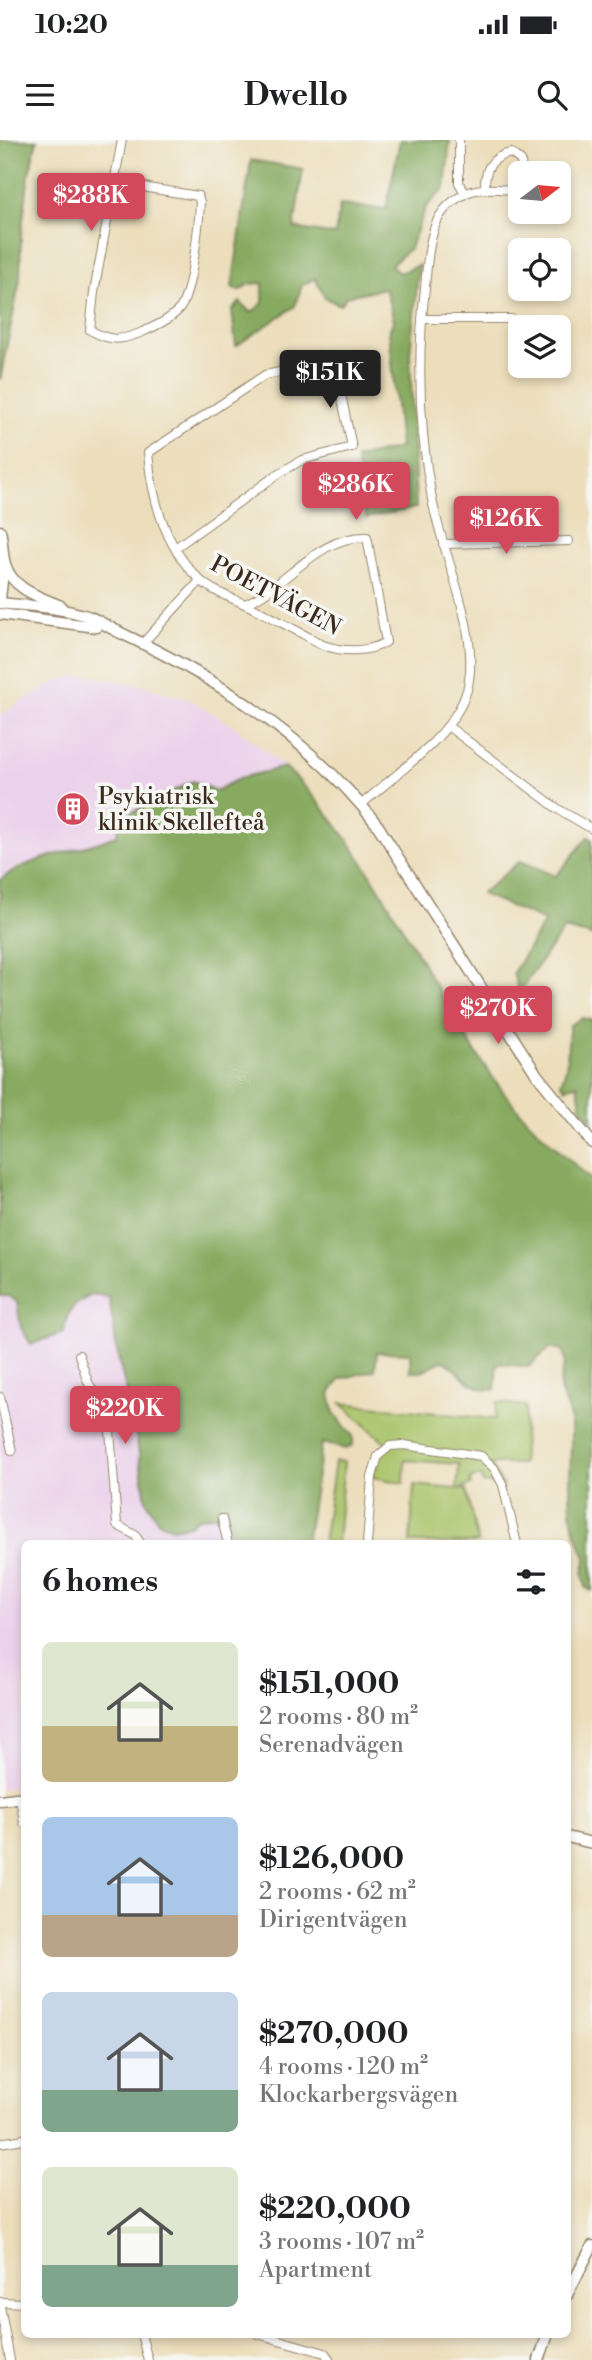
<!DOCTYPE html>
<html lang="en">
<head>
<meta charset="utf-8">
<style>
  :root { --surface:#fff; --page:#f6f6f6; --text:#202124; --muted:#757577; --accent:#d1495b }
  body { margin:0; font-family:"Libre Bodoni",serif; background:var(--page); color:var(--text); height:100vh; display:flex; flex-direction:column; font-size:26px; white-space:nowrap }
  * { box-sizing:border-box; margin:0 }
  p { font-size:23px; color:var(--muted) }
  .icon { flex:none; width:38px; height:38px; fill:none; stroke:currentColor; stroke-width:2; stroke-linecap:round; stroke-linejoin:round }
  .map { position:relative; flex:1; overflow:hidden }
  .drawer { position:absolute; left:21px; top:1400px; width:550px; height:798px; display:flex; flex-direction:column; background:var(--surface); border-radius:10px; box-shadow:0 4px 10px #0003 }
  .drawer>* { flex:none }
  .needle { width:46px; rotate:74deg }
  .tools { position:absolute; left:508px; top:21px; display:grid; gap:14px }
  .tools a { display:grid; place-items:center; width:63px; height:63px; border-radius:10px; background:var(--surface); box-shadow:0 4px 10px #0003; font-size:35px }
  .price { position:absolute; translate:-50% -60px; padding:0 16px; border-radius:7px; background:var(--accent); color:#fff; font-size:23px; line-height:46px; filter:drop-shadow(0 2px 4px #0008) }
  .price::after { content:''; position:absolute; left:50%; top:42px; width:21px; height:16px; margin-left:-10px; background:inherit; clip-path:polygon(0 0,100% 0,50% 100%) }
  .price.selected { background:#222; color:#fff }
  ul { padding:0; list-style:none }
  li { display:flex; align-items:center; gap:21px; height:175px; padding:0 21px }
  li span { display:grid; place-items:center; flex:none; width:196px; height:140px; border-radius:10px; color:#555 }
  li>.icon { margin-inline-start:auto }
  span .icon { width:84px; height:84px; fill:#fffc; stroke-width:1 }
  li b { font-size:30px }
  h2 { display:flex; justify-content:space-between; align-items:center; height:84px; padding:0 21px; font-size:30px }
  .status { display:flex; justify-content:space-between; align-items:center; height:49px; padding:0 35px; background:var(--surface); direction:ltr }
  .status svg { height:19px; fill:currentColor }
  header { display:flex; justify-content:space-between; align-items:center; height:91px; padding:0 21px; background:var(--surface); font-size:32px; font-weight:700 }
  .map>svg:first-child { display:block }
  .built { fill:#ebd1eb }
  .green { fill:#aac56c; stroke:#727845; stroke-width:2 }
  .forest { fill:#87aa60; stroke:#616a3f; stroke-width:2 }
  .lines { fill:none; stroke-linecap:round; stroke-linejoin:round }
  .minor-casing { stroke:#94846c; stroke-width:10 }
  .secondary-casing { stroke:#94846c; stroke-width:13 }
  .minor { stroke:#fff; stroke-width:8 }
  .secondary { stroke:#fff; stroke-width:10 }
  .labels { text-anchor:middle; stroke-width:7; stroke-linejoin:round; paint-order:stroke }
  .street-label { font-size:23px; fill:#3b2a1e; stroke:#f6f6f2 }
  .poi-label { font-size:23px; fill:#3b2a1e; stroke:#f6f6f2; text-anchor:start }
</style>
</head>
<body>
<div class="status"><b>10:20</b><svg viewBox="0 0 49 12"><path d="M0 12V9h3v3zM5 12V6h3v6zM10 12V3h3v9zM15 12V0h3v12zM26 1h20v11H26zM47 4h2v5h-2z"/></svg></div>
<header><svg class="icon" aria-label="menu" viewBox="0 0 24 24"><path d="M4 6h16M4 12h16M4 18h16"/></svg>Dwello<svg class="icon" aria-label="search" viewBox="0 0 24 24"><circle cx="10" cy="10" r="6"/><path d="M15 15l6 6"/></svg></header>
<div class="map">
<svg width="592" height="2220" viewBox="0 0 592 2220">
  <rect width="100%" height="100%" fill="#f6f6f2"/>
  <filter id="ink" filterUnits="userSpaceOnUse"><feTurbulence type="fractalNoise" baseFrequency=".0143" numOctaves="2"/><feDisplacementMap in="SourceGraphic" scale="14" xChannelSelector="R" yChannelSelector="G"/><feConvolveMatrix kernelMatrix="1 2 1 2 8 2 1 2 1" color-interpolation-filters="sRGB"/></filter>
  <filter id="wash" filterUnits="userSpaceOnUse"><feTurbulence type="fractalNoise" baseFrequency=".00686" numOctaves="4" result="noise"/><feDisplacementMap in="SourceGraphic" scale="28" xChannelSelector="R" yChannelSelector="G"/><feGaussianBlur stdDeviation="1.57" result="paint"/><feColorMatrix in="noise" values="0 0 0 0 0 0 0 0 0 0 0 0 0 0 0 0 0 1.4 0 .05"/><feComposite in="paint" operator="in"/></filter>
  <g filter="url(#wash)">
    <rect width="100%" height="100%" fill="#ecdebb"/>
    <g class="built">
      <path d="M86,535L136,544L190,560L234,586L285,627L240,638L216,652L193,642L121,678L117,695L92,707L18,726L0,740V574L61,539Z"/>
      <path d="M94,1154L109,1158L119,1222L134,1281L138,1314L188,1385L199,1377L224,1375L233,1403L24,1404V1645L0,1649V1156H8L17,1162L21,1188L66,1176L76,1162Z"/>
    </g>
    <g class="green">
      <path d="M497,1262L526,1266L522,1324H490L503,1345L483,1343L481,1336L470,1339L471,1345L459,1349L466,1350L478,1403H410L414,1345L457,1349L459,1324L405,1320L404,1343L372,1337L378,1316L389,1306L341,1263L495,1279Z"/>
      <path d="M335,1321L344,1322L337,1403H323Z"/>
    </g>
    <g class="forest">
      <path d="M0,0H37L29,34L21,95L20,139L0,240Z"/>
      <path d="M400,0H450L445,48L426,67L410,108L391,125L399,133L419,125L410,213L416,368L366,378L356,318L400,308L389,191L394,180L385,148L347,156L340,165L325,158L315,138L302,145L295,166L236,206L232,171L240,162L251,173L263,163V143L249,144L239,151L232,147L251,20L303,29L294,88L335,95L340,65L386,69Z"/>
      <path d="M285,627C382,719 425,849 505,954C530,986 562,1013 592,1040V1451L586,1448L583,1434L586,1417C561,1375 573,1329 571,1283C570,1270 561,1259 560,1246C560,1232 569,1223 562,1210L551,1207L528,1227L497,1223L495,1250C471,1251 462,1234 445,1221C431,1222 425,1236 410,1231V1213L377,1212L375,1230L340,1239L330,1254L334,1273L353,1296V1305L346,1309L322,1303L306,1403H233L224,1375L199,1377L189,1385L172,1388L157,1380L146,1360L134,1281L119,1222L109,1158L94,1154C74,1163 66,1170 64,1193L31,1204L21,1188L17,1162L8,1156H0V740C33,714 79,713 117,695L121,678L193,641L216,651L240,638Z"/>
      <path d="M588,697L592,699V796L564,789L519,852L513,833L545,781L481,754L520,721L556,736Z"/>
      <path d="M582,878L592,880V981L582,970L577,944L566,948L561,943C570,925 566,905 570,885Z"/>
    </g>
  </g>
  <g filter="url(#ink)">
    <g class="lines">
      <g class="minor-casing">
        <g id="minor">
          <path d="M459,0V43L465,53"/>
          <path d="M115,37L148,48L198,56L200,62C199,85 192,148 181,167C173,178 152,188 140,193C120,201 109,201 90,190L94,152L122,0"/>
          <path d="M485,50C484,29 491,17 511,13L521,21L522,33"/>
          <path d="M422,179H512"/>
          <path d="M443,404L569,401"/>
          <path d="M175,408L278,334L302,320L352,307L334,221L265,235L148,313C152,359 164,406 199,439C212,452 235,459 251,467C276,479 299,492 323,505C342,512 368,513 386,502L367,397C318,395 286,447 245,464"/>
          <path d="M143,503L200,441"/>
          <path d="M449,587L558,669L592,689"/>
          <path d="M361,665C396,633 454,596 467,550C482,493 442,415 432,359C419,289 417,218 425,148C427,127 428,106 435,86C440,72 450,62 463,55C478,45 502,50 520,50"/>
          <path d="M79,1215L88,1242L109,1277L117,1385L135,1395L141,1404"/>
          <path d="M0,1257L12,1311"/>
          <path d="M222,1379L228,1404"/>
          <path d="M367,1404L372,1337L378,1316L390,1306L404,1305L481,1316L494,1328L503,1345L517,1404"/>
          <path d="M20,1657L24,1683"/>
          <path d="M0,2003L24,1999"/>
          <path d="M0,2162L24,2163"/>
          <path d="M0,2166L10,2220"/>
          <path d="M141,2194L148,2220"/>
          <path d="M258,2194L325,2213L330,2220"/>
        </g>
      </g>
      <g class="secondary-casing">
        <g id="secondary">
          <path d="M0,391C3,402 2,414 5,424C12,449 39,457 61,466"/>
          <path d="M0,459L4,424"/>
          <path d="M0,463C29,466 62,467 90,477C101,482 112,489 123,494C218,539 314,602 378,686L537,935L592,1003"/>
          <path d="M0,474L96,487"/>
          <path d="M0,1660L24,1657"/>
          <path d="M567,1697L592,1703"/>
          <path d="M567,2155L592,2106"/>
          <path d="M539,2220L548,2194"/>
        </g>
      </g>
      <use href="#minor" class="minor"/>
      <use href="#secondary" class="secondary"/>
    </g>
  </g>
  <defs>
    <g id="building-disc" transform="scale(1.75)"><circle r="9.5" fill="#d1495b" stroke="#f6f6f2"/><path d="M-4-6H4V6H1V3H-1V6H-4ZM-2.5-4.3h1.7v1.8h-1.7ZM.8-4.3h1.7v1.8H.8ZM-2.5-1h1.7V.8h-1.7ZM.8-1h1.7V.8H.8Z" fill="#fff"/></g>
  </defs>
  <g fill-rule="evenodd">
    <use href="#building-disc" x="73" y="669"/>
  </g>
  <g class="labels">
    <g class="street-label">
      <text transform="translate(276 455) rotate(28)" y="8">POETVÄGEN</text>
    </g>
    <g class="poi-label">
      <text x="98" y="664">Psykiatrisk<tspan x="98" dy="26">klinik Skellefteå</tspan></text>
    </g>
  </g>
</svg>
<div class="tools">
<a><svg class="needle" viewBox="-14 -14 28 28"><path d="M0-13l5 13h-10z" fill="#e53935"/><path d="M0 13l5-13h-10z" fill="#757577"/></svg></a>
<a><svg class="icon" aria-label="locate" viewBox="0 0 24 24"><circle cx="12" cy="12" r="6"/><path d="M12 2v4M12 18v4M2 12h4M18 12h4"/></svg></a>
<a><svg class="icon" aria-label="layers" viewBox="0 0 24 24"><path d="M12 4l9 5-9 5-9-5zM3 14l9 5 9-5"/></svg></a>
</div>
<b class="price" style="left:91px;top:93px">$288K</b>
<b class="price selected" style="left:330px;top:270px">$151K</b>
<b class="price" style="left:356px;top:382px">$286K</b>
<b class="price" style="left:506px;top:416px">$126K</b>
<b class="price" style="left:498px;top:906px">$270K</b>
<b class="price" style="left:125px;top:1306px">$220K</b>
<section class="drawer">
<h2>6 homes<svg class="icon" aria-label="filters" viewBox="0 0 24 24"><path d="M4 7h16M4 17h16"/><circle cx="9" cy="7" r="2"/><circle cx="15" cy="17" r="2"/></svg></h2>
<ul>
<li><span style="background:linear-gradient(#dfe7d0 60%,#c2b280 0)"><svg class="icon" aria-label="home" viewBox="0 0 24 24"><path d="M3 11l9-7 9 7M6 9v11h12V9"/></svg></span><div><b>$151,000</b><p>2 rooms · 80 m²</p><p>Serenadvägen</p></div></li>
<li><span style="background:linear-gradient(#a9c7e8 70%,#b9a48a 0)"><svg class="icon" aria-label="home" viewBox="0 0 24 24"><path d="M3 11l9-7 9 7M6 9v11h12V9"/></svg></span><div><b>$126,000</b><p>2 rooms · 62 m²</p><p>Dirigentvägen</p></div></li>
<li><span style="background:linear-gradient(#c9d6e8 70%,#7fa58c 0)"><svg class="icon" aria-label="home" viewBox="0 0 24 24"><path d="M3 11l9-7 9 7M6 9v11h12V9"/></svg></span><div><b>$270,000</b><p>4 rooms · 120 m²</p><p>Klockarbergsvägen</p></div></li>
<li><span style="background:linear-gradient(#dfe7d0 70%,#7fa58c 0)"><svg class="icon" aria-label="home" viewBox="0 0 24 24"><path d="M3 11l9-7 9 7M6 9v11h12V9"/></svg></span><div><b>$220,000</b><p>3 rooms · 107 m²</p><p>Apartment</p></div></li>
</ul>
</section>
</div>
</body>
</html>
